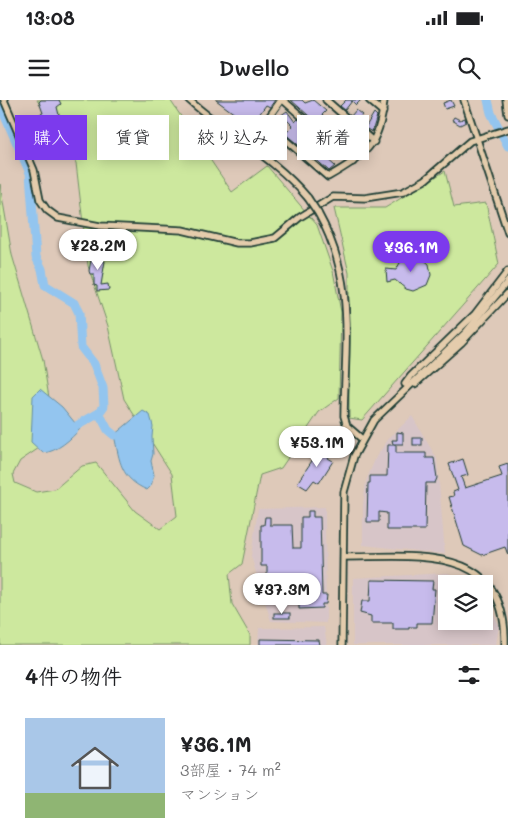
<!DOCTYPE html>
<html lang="ja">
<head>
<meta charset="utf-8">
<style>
  :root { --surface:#fff; --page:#f2f2f2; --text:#202124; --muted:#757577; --line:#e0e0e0; --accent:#7c3aed }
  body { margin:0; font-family:Mali,"Klee One",sans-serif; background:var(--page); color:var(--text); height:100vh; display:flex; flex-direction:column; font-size:19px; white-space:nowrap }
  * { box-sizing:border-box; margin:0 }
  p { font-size:16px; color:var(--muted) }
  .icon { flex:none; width:28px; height:28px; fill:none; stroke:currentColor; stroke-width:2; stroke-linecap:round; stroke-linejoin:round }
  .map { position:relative; height:545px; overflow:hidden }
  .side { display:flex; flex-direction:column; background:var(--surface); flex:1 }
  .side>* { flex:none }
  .guide { position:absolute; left:15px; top:15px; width:479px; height:45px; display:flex; gap:10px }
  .tools { position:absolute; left:438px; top:475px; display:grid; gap:10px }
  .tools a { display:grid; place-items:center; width:55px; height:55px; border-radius:0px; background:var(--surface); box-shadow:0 2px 12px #0003; font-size:25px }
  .price { position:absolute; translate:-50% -42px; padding:0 11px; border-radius:18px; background:#fff; color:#222; font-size:16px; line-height:32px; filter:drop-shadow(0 1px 2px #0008) }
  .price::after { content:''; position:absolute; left:50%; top:30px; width:15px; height:11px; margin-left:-8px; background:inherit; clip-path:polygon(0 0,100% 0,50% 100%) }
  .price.active { background:var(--accent); color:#fff }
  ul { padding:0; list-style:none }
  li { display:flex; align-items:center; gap:15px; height:125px; padding:0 25px }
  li+li { border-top:1px solid var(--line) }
  li span { display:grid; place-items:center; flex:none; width:140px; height:100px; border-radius:0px; color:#555 }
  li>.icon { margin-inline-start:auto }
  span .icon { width:60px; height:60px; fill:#fffc; stroke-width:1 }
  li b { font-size:21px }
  h2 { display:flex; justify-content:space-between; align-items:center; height:60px; padding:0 25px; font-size:21px }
  .chip { padding:0 18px; border-radius:0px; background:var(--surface); box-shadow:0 2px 12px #0003; font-size:18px; line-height:45px }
  .chip.active { background:var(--accent); color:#fff }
  .status { display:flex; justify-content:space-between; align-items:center; height:35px; padding:0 25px; background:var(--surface); direction:ltr }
  .status svg { height:14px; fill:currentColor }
  header { display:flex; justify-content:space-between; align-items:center; height:65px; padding:0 25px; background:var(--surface); font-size:22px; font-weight:600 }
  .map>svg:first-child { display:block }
  .built { fill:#d7c5c8 }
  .green { fill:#cde89e; stroke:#769269 }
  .water { fill:#93c5ef; stroke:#658fa4 }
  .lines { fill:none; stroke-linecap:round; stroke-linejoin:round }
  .river { stroke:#93c5ef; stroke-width:9 }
  .building { fill:#c7bbec; stroke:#1f3d34 }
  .minor-casing { stroke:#1f3d34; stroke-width:9 }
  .minor { stroke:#e4ccac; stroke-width:5.5 }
  .minor-bridge-casing { stroke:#1f3d34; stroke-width:9; stroke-linecap:butt }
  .minor-bridge { stroke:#e4ccac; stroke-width:5.5 }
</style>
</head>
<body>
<div class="status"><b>13:08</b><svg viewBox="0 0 49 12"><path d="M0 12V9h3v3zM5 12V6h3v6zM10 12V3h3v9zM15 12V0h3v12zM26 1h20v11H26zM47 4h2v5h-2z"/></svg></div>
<header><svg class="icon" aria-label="menu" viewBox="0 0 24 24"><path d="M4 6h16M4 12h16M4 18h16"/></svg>Dwello<svg class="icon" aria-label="search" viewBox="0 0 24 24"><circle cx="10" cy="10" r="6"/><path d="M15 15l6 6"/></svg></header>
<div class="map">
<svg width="508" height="545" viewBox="0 0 508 545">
  <rect width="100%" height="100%" fill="#dec9b9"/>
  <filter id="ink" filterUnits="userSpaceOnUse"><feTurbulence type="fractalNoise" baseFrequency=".02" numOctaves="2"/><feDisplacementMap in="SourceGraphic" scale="10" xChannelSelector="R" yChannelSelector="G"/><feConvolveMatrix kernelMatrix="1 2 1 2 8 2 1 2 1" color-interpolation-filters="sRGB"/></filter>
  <g filter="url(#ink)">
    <g class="built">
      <path d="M412,316L437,359L445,454L363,445V405L366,381L376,357L390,337Z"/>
      <path d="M325,407L326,523L271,521L251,456L258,409Z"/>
      <path d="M448,473L472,484H446V521H484V495L499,525L496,545H353V478Z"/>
      <path d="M324,527L327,545H258L259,528Z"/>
    </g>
    <g class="green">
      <path d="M37,0H170L232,92L267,66L317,125L333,171L341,212L339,298L319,312L281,368L260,375L242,464L229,474L232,504L250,535V545H0V84L12,155L43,260L53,323L42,346L20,361L13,374L15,383L36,392L55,389L82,366L96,363L135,411L160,429L177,416L172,374L124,299L108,226L88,166L76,63Z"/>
      <path d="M445,71L454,107L486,103L499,164L362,320L349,318V173L334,108H385Z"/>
    </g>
    <g class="water">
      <path d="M40,289L62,307L80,329C71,339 57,352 43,353L31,342L33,296Z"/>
      <path d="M143,311L150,315L153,326L152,337L153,354L151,361L154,375L151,386L147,390C120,378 120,362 114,335Z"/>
    </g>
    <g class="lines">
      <g class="river">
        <path d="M488,0L491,13L508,46"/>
        <path d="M0,5L30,73L36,157L42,169L45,185L74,203L79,213L81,247L94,264L103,288L104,306L99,313L108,330L114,335"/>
        <path d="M78,325L99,313"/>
      </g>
    </g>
    <g class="building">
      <path d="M41,0H59L61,4L57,7L59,15L21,28L18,22L43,13L39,2Z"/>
      <path d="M216,0H275L270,7L266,5L251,26Z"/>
      <path d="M291,0H302L305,3L313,0L326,11L322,15L330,21L334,16L366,43L353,55Z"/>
      <path d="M346,0H361L356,5L352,1L345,10L340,6Z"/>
      <path d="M451,0L454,6L445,9L443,3Z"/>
      <path d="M356,10L362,15L357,21L351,16Z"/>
      <path d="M287,11L295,22L298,19L311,32L307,37L310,40L302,48L285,34L293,26L287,20L282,23L277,18Z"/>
      <path d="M374,13L377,16L372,32L365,28Z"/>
      <path d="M454,17L460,20L465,18L466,22L460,25L452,20Z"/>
      <path d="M317,38L328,47L327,49L331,53L326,58L335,66L329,71L312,56L318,49L315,41Z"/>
      <path d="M96,148L103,149L102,161H105L101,185L108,184L109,190L97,191V186L94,185V174H90L89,171L91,160L96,161Z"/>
      <path d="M411,155L421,157L429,164L431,175L427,185L413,191L406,189L395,180L387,182L386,169L396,170L401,161Z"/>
      <path d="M397,332L403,333V344H393L392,340H397Z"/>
      <rect x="413" y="338" width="9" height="7"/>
      <path d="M388,345H396V353H426V358H434L437,378L435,383H426L425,430H387V413L379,412V422H367L368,383H370V376H387Z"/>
      <path d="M322,346L332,352L328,358L333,361L319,383L314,380L307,389L297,383Z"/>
      <path d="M463,359L468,375L461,377L465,388L502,376L499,367L508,364V455L505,447L482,455L464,446L449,397L454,396L453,392L458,390L449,364Z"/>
      <path d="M308,411H313V417H320L322,495H327L326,504H322V508L299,509V483L285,484V477L267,478V466H261V425H264L265,417H270V425H292L293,448H301V417H308Z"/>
      <path d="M371,480L433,481L432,489H435L432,523H417V527H409V529H393V523H371V516L360,513L362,501H370Z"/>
      <rect x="274" y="513" width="16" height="5"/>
      <path d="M260,539L319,540L320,545H260Z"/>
    </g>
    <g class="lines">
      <g class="minor-casing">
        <g id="minor">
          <path d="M4,0L34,70L40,100L47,110L58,118L100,126L182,130L237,143H250L275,138L300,117L333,97L365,98L403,92L425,80L470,41L508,29"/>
          <path d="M189,0C229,36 272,55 308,98"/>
          <path d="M283,0L353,62"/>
          <path d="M326,0L374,42"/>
          <path d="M369,0L383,12"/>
          <path d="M464,0L508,133"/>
          <path d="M506,0L508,15"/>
          <path d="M265,22L328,77C365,55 380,46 384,0"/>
          <path d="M250,44L281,0"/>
          <path d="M318,113C356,181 345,241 344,316L347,326L362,339"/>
          <path d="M405,284L411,276L475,214L508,171"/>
          <path d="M415,284L461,243L508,193"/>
          <path d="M344,457C416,457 507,442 505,545"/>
          <path d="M342,545L344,392L354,356L374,320L466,232L508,181"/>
        </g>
      </g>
      <use href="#minor" class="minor"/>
      <g class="minor-bridge-casing">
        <path id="minor-bridge" d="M308,98L318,113"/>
      </g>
      <use href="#minor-bridge" class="minor-bridge"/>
    </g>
  </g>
</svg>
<div class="tools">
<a><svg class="icon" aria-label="layers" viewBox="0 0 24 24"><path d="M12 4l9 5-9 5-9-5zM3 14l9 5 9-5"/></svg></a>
</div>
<b class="price" style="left:98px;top:171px">¥28.2M</b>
<b class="price active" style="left:411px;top:173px">¥36.1M</b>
<b class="price" style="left:317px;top:368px">¥53.1M</b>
<b class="price" style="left:282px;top:515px">¥37.3M</b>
<div class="guide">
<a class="chip active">購入</a>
<a class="chip">賃貸</a>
<a class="chip">絞り込み</a>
<a class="chip">新着</a>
</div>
</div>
<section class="side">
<h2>4件の物件<svg class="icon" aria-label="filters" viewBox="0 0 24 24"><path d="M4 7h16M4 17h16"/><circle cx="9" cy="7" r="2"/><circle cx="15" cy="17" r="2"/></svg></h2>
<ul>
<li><span style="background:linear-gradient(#a9c7e8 75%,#8fb573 0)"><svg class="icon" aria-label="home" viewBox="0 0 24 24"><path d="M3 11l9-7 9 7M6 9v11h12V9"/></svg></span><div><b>¥36.1M</b><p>3部屋 · 74 m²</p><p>マンション</p></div></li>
</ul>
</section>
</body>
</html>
